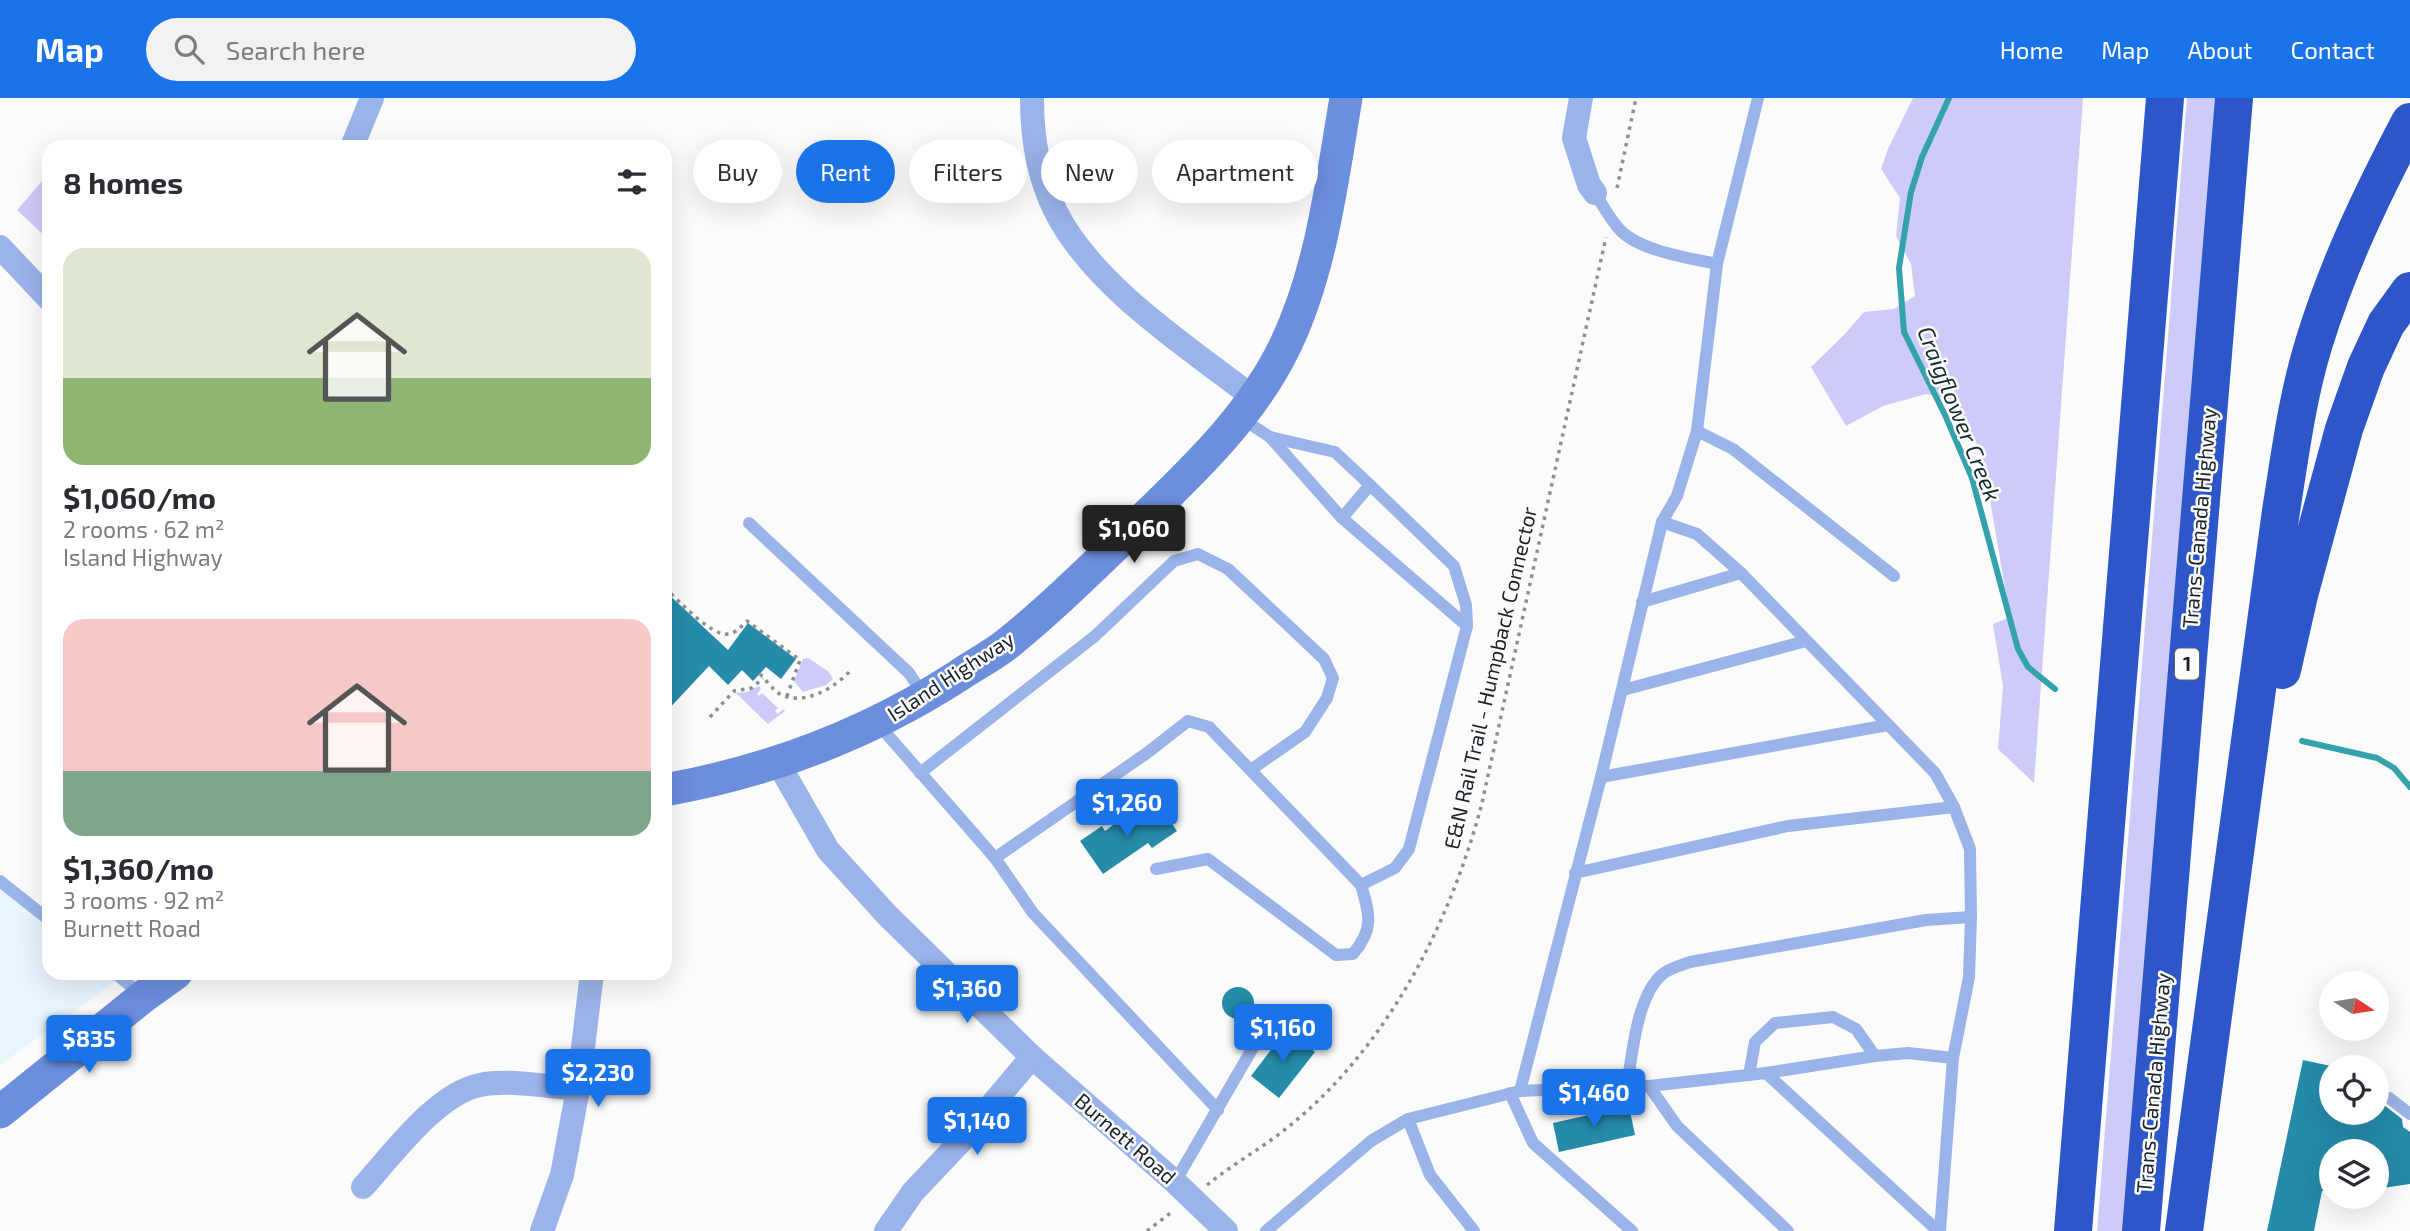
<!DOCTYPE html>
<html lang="en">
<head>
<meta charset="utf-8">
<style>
  :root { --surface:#fff; --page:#f2f2f3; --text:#2b2b33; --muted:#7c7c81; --accent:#1a73e8 }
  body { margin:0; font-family:"Exo 2",sans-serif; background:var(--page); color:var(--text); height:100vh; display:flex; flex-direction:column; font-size:26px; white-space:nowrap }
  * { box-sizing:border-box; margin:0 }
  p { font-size:23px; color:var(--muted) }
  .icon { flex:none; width:38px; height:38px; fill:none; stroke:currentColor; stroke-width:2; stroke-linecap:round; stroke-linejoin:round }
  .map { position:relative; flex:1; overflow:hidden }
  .drawer { position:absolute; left:42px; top:42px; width:630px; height:840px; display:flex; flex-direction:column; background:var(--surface); border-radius:21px; box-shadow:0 7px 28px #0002 }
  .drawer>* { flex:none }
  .top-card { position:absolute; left:693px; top:42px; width:665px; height:63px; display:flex; gap:14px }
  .needle { width:46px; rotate:102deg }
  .controls { position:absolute; left:2319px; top:873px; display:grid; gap:14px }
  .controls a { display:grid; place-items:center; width:70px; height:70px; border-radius:50%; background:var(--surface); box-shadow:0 7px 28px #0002; font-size:35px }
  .price { position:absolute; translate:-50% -60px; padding:0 16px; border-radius:7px; background:var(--accent); color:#fff; font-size:23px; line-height:46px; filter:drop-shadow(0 2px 4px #0008) }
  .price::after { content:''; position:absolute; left:50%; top:42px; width:21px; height:16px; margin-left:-10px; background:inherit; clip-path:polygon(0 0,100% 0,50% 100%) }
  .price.active { background:#222; color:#fff }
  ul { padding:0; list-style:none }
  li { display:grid; align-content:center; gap:14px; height:371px; padding:0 21px }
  li span { display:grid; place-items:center; height:217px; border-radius:21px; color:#555 }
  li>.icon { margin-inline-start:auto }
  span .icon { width:126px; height:126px; fill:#fffc; stroke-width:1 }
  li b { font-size:30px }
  h2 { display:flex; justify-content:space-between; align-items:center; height:84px; padding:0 21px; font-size:30px }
  .tag { padding:0 24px; border-radius:32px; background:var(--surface); box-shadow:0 7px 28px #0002; font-size:24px; line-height:63px }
  .tag.active { background:var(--accent); color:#fff }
  header { display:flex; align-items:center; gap:42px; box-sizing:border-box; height:98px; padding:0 35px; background:var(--accent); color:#fff }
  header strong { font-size:33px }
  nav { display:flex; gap:38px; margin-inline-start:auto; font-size:24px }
  .search { width:490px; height:63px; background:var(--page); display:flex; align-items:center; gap:18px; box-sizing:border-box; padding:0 24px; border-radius:38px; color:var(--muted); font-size:26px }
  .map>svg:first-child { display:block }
  .built { fill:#e8f4fe }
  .green { fill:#cdccf9 }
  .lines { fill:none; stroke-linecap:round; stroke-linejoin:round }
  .stream { stroke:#33a2ac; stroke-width:6 }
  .building { fill:#258ba9 }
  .path { stroke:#8c9094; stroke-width:3.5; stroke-dasharray:3.5 5; stroke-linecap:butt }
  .service { stroke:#9ab3e9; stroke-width:12 }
  .minor { stroke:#9ab3e9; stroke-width:24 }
  .secondary { stroke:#6b8edd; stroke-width:33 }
  .motorway { stroke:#2d57c9; stroke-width:38 }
  .labels { text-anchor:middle; stroke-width:5; stroke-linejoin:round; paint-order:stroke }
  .shield { fill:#fbfbfb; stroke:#5e6469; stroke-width:2 }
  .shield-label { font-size:19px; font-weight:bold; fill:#1b232a }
  .street-label { font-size:21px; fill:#1b232a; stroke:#fbfbfb }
  .water-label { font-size:23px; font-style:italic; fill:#152e30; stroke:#fbfbfb }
</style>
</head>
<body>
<header>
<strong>Map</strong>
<div class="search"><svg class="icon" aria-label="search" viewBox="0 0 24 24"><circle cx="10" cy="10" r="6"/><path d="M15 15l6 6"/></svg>Search here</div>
<nav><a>Home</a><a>Map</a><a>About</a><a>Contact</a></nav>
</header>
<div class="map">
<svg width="2410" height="1133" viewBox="0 0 2410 1133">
  <rect width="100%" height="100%" fill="#fbfbfb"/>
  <path class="built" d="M0,777L49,819V875H115L120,880L0,967Z"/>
  <g class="green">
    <path d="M1913,0H2083L2034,685L1998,651L2003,588L1993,526L2010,519L1982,355L1961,319L1955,303L1926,296L1883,308L1846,328L1811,269L1844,237L1864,214L1894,211L1915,198L1911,166L1896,138L1900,100L1881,71L1888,51Z"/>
    <path d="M2187,0H2215L2125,1133H2097Z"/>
    <path d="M49,75V142L17,112Z"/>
    <path d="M808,560L828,573L833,581L826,587L803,594L794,583L803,561Z"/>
    <path d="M759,588L761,591L757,596L759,598L762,595L778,610L775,613L778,616L783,611L785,613L768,626L736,595L747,594Z"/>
  </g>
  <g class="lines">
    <g class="stream">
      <path d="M1949,0L1922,59L1911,94L1899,170L1904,234L1946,319L1972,380L2018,551L2028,569L2055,591"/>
      <path d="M2302,643L2377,660L2394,670L2410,689"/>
    </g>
  </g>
  <g class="building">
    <path d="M665,493L728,552L748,525L796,561L781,581L766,569L753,583L742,572L728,587L709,568L665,615Z"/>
    <path d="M1159,707L1177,733L1152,750L1148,745L1103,776L1080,743L1102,728L1105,733L1120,722L1126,730Z"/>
    <circle cx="1238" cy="905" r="16"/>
    <path d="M1286,932L1315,954L1279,1000L1251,978Z"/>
    <path d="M2303,962L2331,968V1015H2376V997L2384,1007L2402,1021L2403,1029L2410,1034V1086L2376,1091V1054H2331V1092L2322,1093L2314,1133H2267Z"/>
    <path d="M1629,1008L1635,1037L1559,1054L1553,1025Z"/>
  </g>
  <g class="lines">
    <g class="path">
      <path d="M1617,90L1636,0"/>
      <path d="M665,490C678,502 712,539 728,536C736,535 741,529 747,523L800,562L787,598"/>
      <path d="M760,576C766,582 773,592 780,596C804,609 836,589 851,572"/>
      <path d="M710,619L734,593L752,590L763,580"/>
      <path d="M1207,1087C1234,1065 1266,1048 1293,1025C1389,946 1451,823 1482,705L1606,139"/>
      <path d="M1147,1133L1173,1113"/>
    </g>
    <g class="service">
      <path d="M1595,95C1603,108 1610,121 1620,132C1640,153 1689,160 1717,166"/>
      <path d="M1241,320L1270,339L1342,420L1467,528"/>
      <path d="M1697,333L1733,351L1894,478"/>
      <path d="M1270,339L1335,354L1370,387L1454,468L1466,507L1467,528L1409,751L1395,770L1361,787"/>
      <path d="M1342,420L1370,387"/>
      <path d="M1662,424L1697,436L1741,475L1935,675L1954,709L1970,751L1971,819L1969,879L1953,960L1940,1133"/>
      <path d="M749,425L909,575L923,596"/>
      <path d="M1642,504L1741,475"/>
      <path d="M1623,592L1806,543"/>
      <path d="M878,626L995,760L1033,815L1218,1012"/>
      <path d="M920,675L1095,538L1174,463L1198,456L1228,471L1324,561L1333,580L1327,600L1305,634L1252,671"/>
      <path d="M1601,679L1888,627"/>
      <path d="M995,760L1147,655L1188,623L1209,629L1361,787C1370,817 1374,831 1353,856L1336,857L1208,761L1156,771"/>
      <path d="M1575,775L1788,728L1954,709"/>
      <path d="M0,783L49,822"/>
      <path d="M115,875L143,898"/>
      <path d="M1766,975L1875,958L1908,955L1953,960"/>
      <path d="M1749,977L1755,944L1775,925L1833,919L1856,931L1875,958"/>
      <path d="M1649,988L1677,1028L1788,1133"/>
      <path d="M1627,989C1632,957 1637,895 1664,875C1671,870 1682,867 1690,864L1926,822L1971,819"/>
      <path d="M1520,993L1601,679L1662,424L1677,398L1697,333L1717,166L1758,0"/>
      <path d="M1510,995L1533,1045L1632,1133"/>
      <path d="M2389,1000L2410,1016"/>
      <path d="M1408,1021L1430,1077L1474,1133"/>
      <path d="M1175,1084L1262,934"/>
      <path d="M1266,1133L1371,1043L1408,1021L1520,993L1649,988L1766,975L1938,1133"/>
    </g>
    <g class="minor">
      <path d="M1032,0C1032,39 1038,79 1056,114C1094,189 1188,249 1254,300"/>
      <path d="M1581,0L1574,40L1589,87L1595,95"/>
      <path d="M352,49L372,0"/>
      <path d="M0,149L49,201"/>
      <path d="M778,665L828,752L887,817L1032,959L1175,1084L1226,1133"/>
      <path d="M363,1089C393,1056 436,996 480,987C509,981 549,989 578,991"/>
      <path d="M542,1133L562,1077L578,991L592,875"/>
      <path d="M886,1133L913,1094L962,1042L1032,959"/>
    </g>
    <g class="secondary">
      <path d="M665,692C771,673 868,636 958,578C974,567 992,558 1007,546C1055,507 1099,463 1143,421C1197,369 1254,314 1286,246C1322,170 1332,82 1346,0"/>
      <path d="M0,1014L144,898L176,875"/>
    </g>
    <g class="motorway">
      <path d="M2282,572L2299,497L2344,331L2366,269L2386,226L2410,193"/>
      <path d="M2073,1133L2165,0"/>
      <path d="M2141,1133L2234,0"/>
      <path d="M2184,1133L2281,413C2290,357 2297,300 2314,245C2338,167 2372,96 2410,24"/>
    </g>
  </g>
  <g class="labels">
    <rect class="shield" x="2175" y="550.5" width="24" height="31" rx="5"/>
    <g class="shield-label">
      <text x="2187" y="573">1</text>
    </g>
    <g class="street-label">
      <text transform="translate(2200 420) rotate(-85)" y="7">Trans-Canada Highway</text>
      <text transform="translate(951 579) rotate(-33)" y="7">Island Highway</text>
      <text transform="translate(1491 580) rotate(-77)" y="7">E&amp;N Rail Trail - Humpback Connector</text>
      <text transform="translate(2154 985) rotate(-85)" y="7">Trans-Canada Highway</text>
      <text transform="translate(1125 1041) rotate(41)" y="7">Burnett Road</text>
    </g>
    <g class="water-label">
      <text transform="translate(1959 316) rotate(68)" y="8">Craigflower Creek</text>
    </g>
  </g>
</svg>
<div class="controls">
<a><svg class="needle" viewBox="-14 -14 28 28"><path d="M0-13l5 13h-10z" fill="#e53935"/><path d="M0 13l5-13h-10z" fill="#7c7c81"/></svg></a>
<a><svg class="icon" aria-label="locate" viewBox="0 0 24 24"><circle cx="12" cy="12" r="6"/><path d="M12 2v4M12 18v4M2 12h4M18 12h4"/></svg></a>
<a><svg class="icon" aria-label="layers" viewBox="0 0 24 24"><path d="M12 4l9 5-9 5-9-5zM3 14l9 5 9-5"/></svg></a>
</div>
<b class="price active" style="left:1134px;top:467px">$1,060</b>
<b class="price" style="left:1127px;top:741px">$1,260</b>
<b class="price" style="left:967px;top:927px">$1,360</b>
<b class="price" style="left:1283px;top:966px">$1,160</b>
<b class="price" style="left:89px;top:977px">$835</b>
<b class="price" style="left:598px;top:1011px">$2,230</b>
<b class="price" style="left:1594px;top:1031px">$1,460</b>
<b class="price" style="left:977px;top:1059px">$1,140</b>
<div class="top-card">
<a class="tag">Buy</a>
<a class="tag active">Rent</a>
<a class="tag">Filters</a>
<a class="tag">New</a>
<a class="tag">Apartment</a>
</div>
<section class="drawer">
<h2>8 homes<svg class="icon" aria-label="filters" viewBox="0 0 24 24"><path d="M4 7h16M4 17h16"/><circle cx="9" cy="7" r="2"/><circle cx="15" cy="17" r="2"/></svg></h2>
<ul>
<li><span style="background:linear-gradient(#dfe7d0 60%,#8fb573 0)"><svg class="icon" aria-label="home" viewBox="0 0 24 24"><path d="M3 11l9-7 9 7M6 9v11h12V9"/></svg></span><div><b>$1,060/mo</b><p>2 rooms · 62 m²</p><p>Island Highway</p></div></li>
<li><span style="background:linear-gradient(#f6c9c9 70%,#7fa58c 0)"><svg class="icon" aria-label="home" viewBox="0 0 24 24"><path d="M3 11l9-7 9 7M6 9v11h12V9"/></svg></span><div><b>$1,360/mo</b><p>3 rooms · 92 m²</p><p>Burnett Road</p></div></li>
</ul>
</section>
</div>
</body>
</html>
